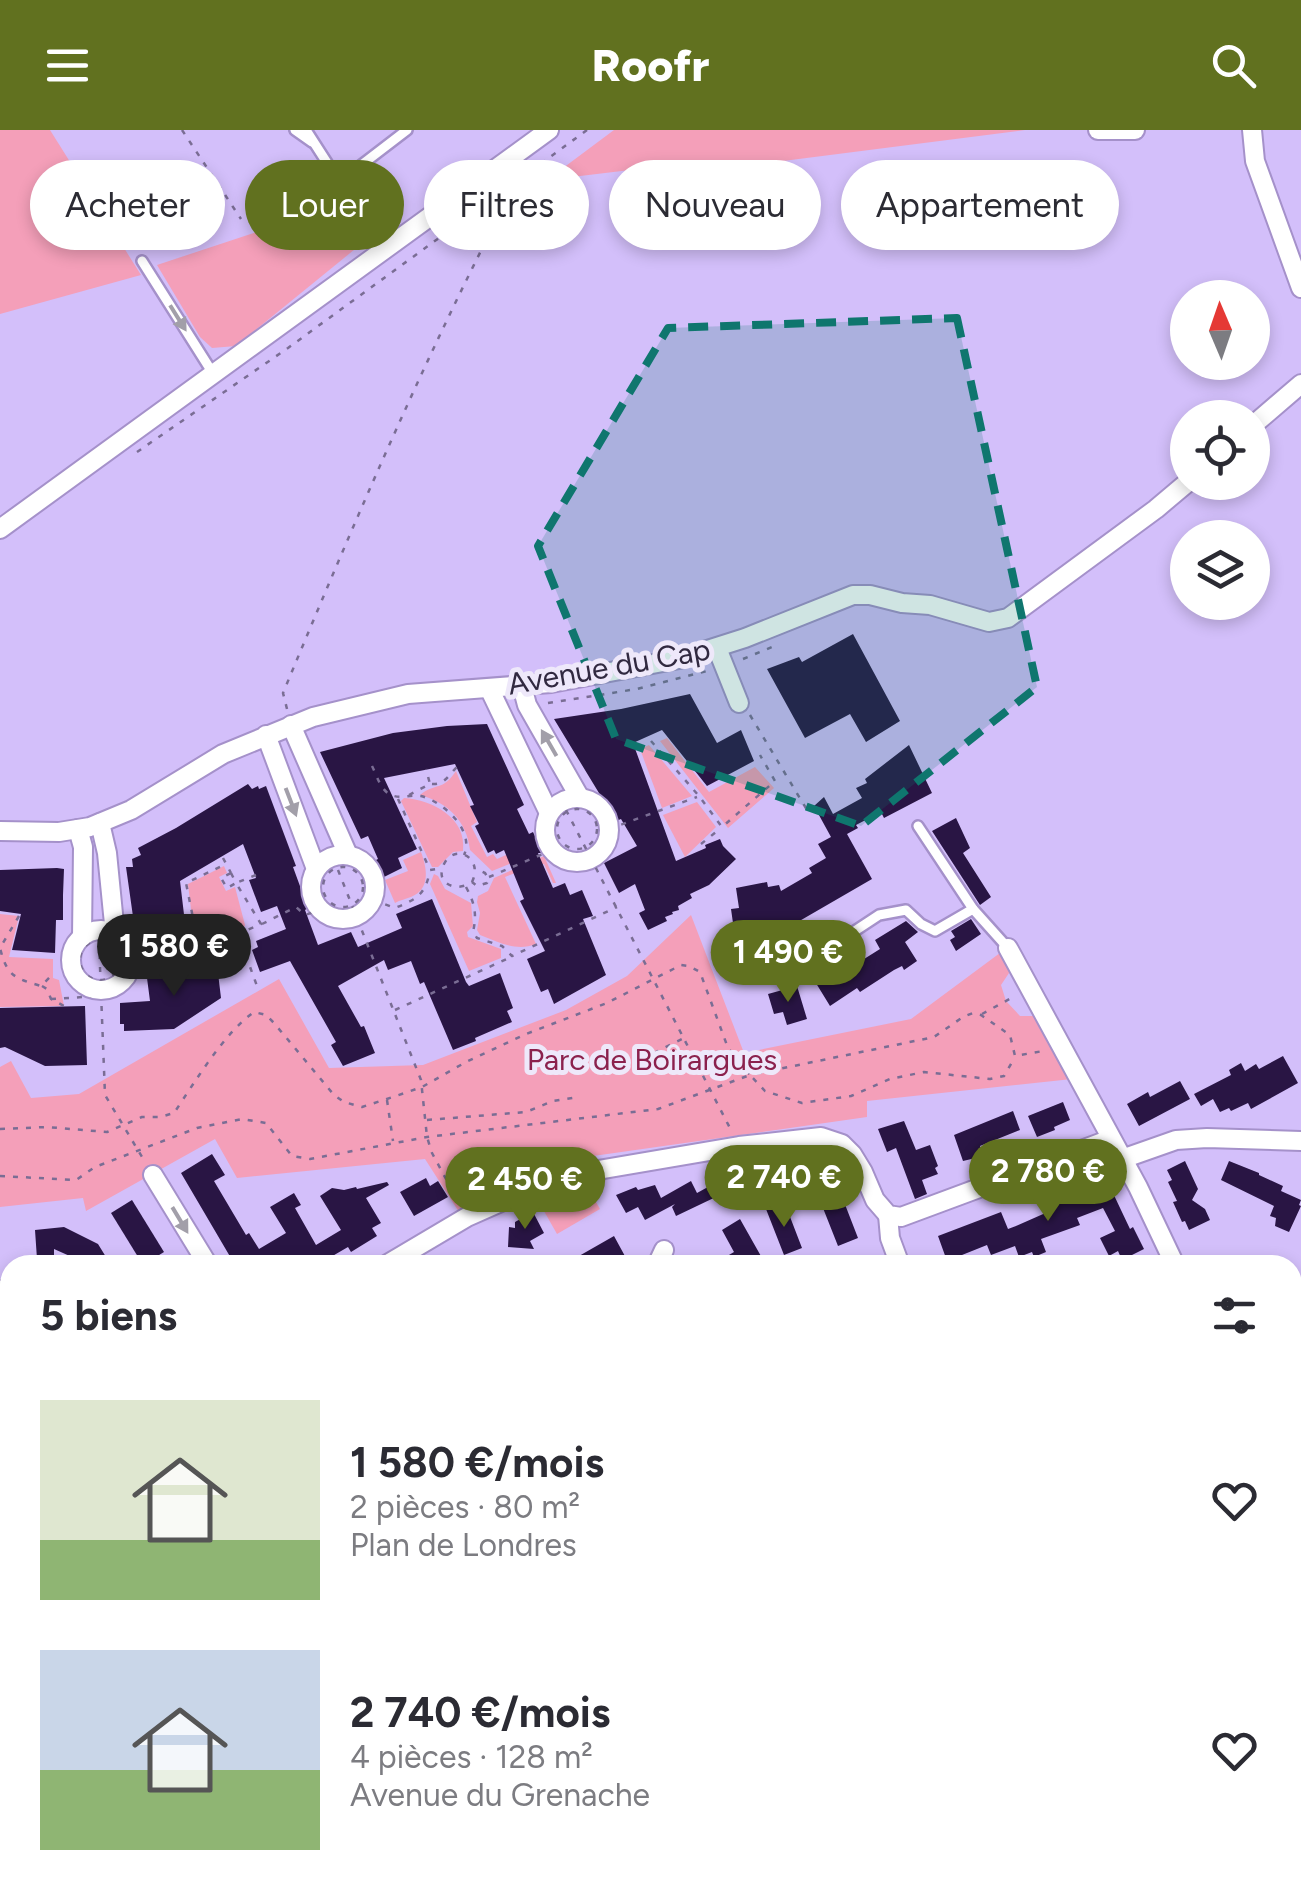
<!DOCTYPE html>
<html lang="fr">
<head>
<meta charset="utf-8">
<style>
  :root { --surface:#fff; --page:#f2f2f3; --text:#2b2b33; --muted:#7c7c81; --accent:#61711f }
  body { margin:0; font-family:Figtree,sans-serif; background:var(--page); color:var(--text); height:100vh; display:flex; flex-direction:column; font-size:38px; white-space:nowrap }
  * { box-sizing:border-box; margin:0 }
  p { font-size:32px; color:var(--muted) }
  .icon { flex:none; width:55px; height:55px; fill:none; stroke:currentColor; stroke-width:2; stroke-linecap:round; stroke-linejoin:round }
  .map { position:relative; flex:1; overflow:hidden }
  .details { position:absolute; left:0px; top:1125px; width:1302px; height:642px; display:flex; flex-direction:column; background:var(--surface); border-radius:30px 30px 0 0; box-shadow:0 5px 15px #0003 }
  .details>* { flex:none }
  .top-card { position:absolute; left:30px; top:30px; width:1242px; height:90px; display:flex; gap:20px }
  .needle { width:65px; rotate:358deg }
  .tools { position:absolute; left:1170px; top:150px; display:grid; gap:20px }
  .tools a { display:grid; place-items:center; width:100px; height:100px; border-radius:50%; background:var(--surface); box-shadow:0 5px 15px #0003; font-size:50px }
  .price { position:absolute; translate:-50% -85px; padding:0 22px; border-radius:35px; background:var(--accent); color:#fff; font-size:32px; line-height:65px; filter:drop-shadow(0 2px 5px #0008) }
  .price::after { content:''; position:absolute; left:50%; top:60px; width:30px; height:22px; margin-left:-15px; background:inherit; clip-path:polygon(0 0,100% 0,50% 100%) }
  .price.on { background:#222; color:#fff }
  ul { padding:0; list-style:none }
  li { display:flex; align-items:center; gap:30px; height:250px; padding:0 40px }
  li span { display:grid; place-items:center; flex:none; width:280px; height:200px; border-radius:0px; color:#555 }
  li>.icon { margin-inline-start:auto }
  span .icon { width:120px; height:120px; fill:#fffc; stroke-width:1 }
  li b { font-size:42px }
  h2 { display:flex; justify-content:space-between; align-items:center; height:120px; padding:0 40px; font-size:42px }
  .chip { padding:0 35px; border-radius:45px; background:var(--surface); box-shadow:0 5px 15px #0003; font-size:35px; line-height:90px }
  .chip.on { background:var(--accent); color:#fff }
  header { display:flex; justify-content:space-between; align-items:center; height:130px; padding:0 40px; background:var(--accent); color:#fff; font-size:45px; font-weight:800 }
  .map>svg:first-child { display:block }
  .green { fill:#f49fb9 }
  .building { fill:#291544 }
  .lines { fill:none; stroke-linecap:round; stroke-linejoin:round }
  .lane-casing { stroke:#a591ca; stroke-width:14 }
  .street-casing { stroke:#a591ca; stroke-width:22 }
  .path { stroke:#7a6d94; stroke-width:2.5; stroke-dasharray:5 8; stroke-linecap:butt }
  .lane { stroke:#fff; stroke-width:9 }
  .street { stroke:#fff; stroke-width:18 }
  .oneway { fill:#a29fa9 }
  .marked { fill:#0f766e; fill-opacity:0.2; stroke:#0f766e; stroke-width:8; stroke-dasharray:20 12; stroke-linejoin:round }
  .labels { text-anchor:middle; stroke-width:10; stroke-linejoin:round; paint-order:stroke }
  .street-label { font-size:30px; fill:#312940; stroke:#eee8fa }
  .park-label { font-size:30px; fill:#8b214d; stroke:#eee8fa }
</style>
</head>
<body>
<header><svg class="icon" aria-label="menu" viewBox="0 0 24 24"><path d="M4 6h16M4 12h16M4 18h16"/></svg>Roofr<svg class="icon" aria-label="search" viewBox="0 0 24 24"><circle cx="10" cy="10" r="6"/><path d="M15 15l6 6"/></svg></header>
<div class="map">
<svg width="1301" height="1767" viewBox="0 0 1301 1767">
  <rect width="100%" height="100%" fill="#d3bffa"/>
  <g class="green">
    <path d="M0,0H50L141,145L0,184Z"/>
    <path d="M614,0H1025L783,31L630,40L547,50Z"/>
    <path d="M341,74L358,96L360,115L236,216L212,218L200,207L157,135Z"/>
    <path d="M667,608L709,662L755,637L774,658L728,698L660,611Z"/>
    <path d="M649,615L692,666L662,678L640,619Z"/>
    <path d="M456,641L477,692L471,696L487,727L493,724L497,729L506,725L519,730L492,741L470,720C467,691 447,672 420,665C436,652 442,662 456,641Z"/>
    <path d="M404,668C433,670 467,688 463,721L453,722L438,737H432L401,671Z"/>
    <path d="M697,672L716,697L685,727L663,685Z"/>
    <path d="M421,722C427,738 431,759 411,767C406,769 400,770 395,773L385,750L408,741L403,730Z"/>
    <path d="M544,726L556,753H553L544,734L530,740L528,738L505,747L536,814C516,822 499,812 480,805L477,800L480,783L477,772L478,766L488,761L494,748Z"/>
    <path d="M224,736L227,743L219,747L226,761L235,757L245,795L239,810L196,822L188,754Z"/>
    <path d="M434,744L438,746L445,759L471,773L473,796L467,802L468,807L501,819V828L469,841L430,754Z"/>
    <path d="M0,784L19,786L9,827L53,829V848L59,850L64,876L0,877Z"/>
    <path d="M691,785L744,923L911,889L1004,820L1013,837L1001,855L1006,871L1020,886H1038L1072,949L867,971V987L558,1031L459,1082L425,1029L237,1048L215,1009L86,1081L83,1068L0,1077V937L11,931L31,968L79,964L279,849L329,938L423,935L566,880L627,846Z"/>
    <path d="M584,1051L600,1079L557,1104L536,1067L562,1052Z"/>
  </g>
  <g class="building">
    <path d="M853,504L900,591L866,612L850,584L805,608L767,539L799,527L802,532Z"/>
    <path d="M690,564L717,613L741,600L754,631L707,656L662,600L633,613L676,731L706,718L705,715L720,709L723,716L736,729L709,755L690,764L692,768L678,776L679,780L672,782L673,784L665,787L667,791L648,800L639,783L645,780L635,754L619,763L604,733L637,716L621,689L616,691L554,589L621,579Z"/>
    <path d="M487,594L524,675L517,679L529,704L533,702L543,723H538L553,758L565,753L570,765L582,760L593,786L583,789L606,845L554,874L548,859L541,862L527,829L545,821L520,771L524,769L504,720L496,724L494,720L488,723L475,696L479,694L470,676L474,675L455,634L384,648L417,719L398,728L402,738L382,748L374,731L378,729L368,706L361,709L320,622L393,603L447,596Z"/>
    <path d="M909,615L932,663L884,688L881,682L856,695L858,698L847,704L872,749L796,793L798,797L784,805L780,798L782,804L758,807V811L736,814L731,779L739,778L736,758L767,752L768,757L779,755L781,761L812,743L809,738L826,728L818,714L831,707L814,676L824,667L833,684L862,668L856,658L867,653L865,649Z"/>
    <path d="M248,654L252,659L258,656L259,659L266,656L296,736L293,737L308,778L305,780L318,815L351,802L358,817L402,798L396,784L432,769L466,852L469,856L500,843L513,878L507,881L512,892L475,908L476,911L453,920L424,852L420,854L411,831L388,840L384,830L338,856L361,897L364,896L375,923L343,936L331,915L336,912L290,831L260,842L252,820L258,817L256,811L286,799L277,776L261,782L249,750L256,748L243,714L180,751L188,818L138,822L126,737H133L132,729L141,725L138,718L176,698Z"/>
    <path d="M956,688L970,718L963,723L991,767L980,775L932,701Z"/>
    <path d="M57,738L64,739L63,765V790H56L55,823L12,820L21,784L0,781V740Z"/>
    <path d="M971,789L981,804L956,821L950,810L955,807L951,801Z"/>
    <path d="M906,791L918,802L905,812L917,831L904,840L902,836L894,840L860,862L857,858L830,876L811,845L829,833L837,846L880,819L875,810Z"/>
    <path d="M215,818L221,868L174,899L124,901V894H120V873L150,871L147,848L202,842L200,826Z"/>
    <path d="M797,856L807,889L787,895L783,882L774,884L768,864Z"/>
    <path d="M85,876L87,935L45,936L5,917L0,918V878Z"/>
    <path d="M1283,926L1298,953L1251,979L1248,973L1231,981L1229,978L1220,982L1213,969L1201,976L1194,964L1231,945L1229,940L1241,933L1245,941L1256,934L1259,939Z"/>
    <path d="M1180,951L1190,969L1139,996L1127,974L1148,962L1150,967Z"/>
    <path d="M1063,972L1070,990L1054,997L1055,1000L1037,1007L1028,986Z"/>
    <path d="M1013,981L1020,1000L980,1016L984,1026L963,1031L954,1005Z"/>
    <path d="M904,991L916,1020L930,1015L938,1036L935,1038L938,1044L922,1050L927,1064L915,1069L896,1018L887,1022L878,999Z"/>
    <path d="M212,1024L225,1045L214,1051L246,1105L249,1103L259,1119L286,1103L270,1077L294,1063L301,1075L295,1078L316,1115L341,1100L320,1066L332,1058L344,1060L356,1057L357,1059L387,1052L389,1055L366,1068L381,1093L372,1098L377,1106L351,1122L348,1117L317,1135H235L181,1043Z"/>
    <path d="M1185,1031L1198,1059L1192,1070L1205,1079L1210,1090L1189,1100L1185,1091L1182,1092L1173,1072L1177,1071L1168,1052L1172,1050L1167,1040Z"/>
    <path d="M1229,1031L1259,1043V1045L1283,1056L1281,1061L1301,1070L1299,1075L1301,1076L1289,1102L1275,1096L1276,1088L1270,1086L1274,1076L1221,1050Z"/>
    <path d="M821,1038L826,1049L834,1046L858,1108L838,1116L821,1073L818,1074L806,1044Z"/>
    <path d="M752,1042H758L765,1057L733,1072L728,1063L720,1065L676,1086L672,1077L675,1074L645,1090L638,1077L626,1083L616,1065L636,1057L638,1060L655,1055L661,1068L691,1051L697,1063L728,1046Z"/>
    <path d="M1103,1042L1130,1099L1133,1097L1144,1119L1122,1130L1118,1121L1109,1126L1100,1108L1115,1101L1103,1078L1077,1088L1080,1095L1041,1109L1046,1122L1034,1127L1032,1122L1019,1127L1015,1116L991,1125L987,1115L947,1131L938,1106L1001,1082L1008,1099L1016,1096L1050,1081L1044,1064Z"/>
    <path d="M426,1048L430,1056L438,1051L448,1067L414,1086L400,1062Z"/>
    <path d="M132,1070L164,1122L143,1135L111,1083Z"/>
    <path d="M778,1074L781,1082L787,1079L802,1118L784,1125L766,1079Z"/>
    <path d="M533,1082L544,1103L530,1111L534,1119L508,1117L509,1097L515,1098V1092Z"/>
    <path d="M740,1089L766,1135H712L734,1122L722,1100Z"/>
    <path d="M64,1097L98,1114L106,1127L92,1135H84L81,1131L54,1119V1127L37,1129L35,1100Z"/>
    <path d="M614,1106L626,1128L622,1131L624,1135H585L579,1126Z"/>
  </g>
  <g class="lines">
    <g class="lane-casing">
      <g id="lane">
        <path d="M295,0L312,12"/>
        <path d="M306,0L383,120"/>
        <path d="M337,49L360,36L407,0"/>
        <path d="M142,131L214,245"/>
        <path d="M918,696L973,779L1008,818"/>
        <path d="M835,814L879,785L906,780L921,794L935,801L973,779"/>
        <path d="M879,1758L887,1767"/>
        <path d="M318,1767L320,1758"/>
      </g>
    </g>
    <g class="street-casing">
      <g id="street">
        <path d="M1098,0H1135"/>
        <path d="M1252,0L1255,31L1301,158"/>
        <path d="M1252,296L1301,254"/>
        <path d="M0,399L549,0"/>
        <path d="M717,518L739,573"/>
        <path d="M522,556L527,575L580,668"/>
        <path d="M489,558L549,683"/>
        <path d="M291,595L348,725"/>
        <path d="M266,605L316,739"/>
        <circle cx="577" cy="700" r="32"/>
        <path d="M100,693L107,723L115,804"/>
        <path d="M78,699L83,717L82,807"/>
        <path d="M0,701L59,702L90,697L131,680L223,624L313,587L408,564L551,553L679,529L745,508L853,465H870L902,473L930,475L989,492L1008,488L1156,379L1188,352"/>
        <circle cx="343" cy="757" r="32"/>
        <circle cx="101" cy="830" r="30"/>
        <path d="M1008,818L1138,1057L1175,1135"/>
        <path d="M1122,1029L1176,1010L1207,1008L1301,1011"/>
        <path d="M153,1045L208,1135"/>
        <path d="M888,1085L890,1108L900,1135"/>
        <path d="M386,1135L467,1087L557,1047L739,1016L821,1007L842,1014L852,1024L863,1042L875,1070L888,1085L901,1087L1111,1009"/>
        <path d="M657,1135L664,1120"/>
        <path d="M0,1160L10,1159"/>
        <path d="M0,1286L10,1257"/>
        <path d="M1292,1453L1301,1467"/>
        <path d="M0,1535L10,1537"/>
        <path d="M1292,1739L1301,1735"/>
        <path d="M42,1758L43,1767"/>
        <path d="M552,1758L562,1767"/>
        <path d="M605,1758L617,1767"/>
        <path d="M1006,1758L1015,1767"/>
        <path d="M530,1767L541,1758"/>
        <path d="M1252,1767L1259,1758"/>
      </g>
    </g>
    <g class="path">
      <path d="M182,0L241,89"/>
      <path d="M520,49L587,0"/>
      <path d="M137,322L288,218L513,54"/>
      <path d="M743,529L772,517"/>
      <path d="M548,573L637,559L707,541"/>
      <path d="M287,579L283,563C355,390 429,217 517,51"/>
      <path d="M750,585L810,685"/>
      <path d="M651,611L699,666L722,697L775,651L760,625"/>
      <path d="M372,636C377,646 380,658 389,664C400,670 409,664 421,666C444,672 475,701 464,725"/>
      <path d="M432,654C445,655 449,644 458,636"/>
      <path d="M409,665L430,654L426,639"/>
      <path d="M398,669L430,740L442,738"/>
      <circle cx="577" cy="699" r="20"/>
      <path d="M566,680L732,1002"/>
      <path d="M609,699L697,667"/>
      <path d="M701,714L721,698"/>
      <path d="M223,728L231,743"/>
      <circle cx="343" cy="757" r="20"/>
      <path d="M338,740L421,950L427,1007L432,1023L459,1073"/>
      <path d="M231,743L236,753L227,758L221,748Z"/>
      <path d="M256,745L236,753L261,794L238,804L257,856"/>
      <path d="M489,747L552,720"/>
      <path d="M472,752C484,727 454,713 444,734C434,754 457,763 472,752L477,756L487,753L488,748L485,743L476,739"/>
      <path d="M466,757C475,774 477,784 473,802L477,808L502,816L512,826L617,777"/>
      <path d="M373,770L395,778C417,769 425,765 430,741"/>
      <path d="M19,786L0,818C7,846 14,848 41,856L52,845"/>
      <path d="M262,794L296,777L305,785L320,780"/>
      <circle cx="100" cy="830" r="20"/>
      <path d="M99,811L105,965L145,1032"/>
      <path d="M200,823L186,753L226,734"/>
      <path d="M131,833L193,831L200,823L237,805"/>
      <path d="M42,856L47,859L51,869L64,876"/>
      <path d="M51,869L100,866"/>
      <path d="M395,880L511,827"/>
      <path d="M982,884L1015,866"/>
      <path d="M654,923L682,909"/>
      <path d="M387,970L393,1011"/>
      <path d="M427,990L526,982L553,971L578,967"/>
      <path d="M0,999L47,997L107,1002L142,987H160L174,983C195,952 224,903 254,882L266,885L274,893L334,965L344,972L362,977L396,966L422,957L466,932L526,904L607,873L681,835L689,836L700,842L728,918L750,945L934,907L963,887L973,883L981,885L1010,905L1015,926L1043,921"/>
      <path d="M0,1046L76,1050L95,1037L197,998L242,989L266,993L292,1026L310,1029L427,1007L658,979L750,945L765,961L802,973L851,966L890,949L924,942L990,949L1004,946L1015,927"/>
      <path d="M163,1758V1767"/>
      <path d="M62,1765L80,1763L94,1758"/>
    </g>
    <use href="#lane" class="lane"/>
    <use href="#street" class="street"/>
  </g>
  <defs><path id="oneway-solid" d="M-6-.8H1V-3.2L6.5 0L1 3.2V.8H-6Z" transform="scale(2.5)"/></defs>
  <g class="oneway">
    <use href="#oneway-solid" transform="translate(178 188) rotate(58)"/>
    <use href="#oneway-solid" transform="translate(549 613) rotate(-120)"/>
    <use href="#oneway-solid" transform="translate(291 672) rotate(69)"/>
    <use href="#oneway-solid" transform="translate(180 1090) rotate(59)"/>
  </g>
  <path class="marked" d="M957,188L1037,557L861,696L616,609L538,416L668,198Z"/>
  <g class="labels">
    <g class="street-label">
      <text transform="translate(609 537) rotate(-10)" y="10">Avenue du Cap</text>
    </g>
    <g class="park-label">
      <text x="652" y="940">Parc de Boirargues</text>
    </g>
  </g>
</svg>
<div class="tools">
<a><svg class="needle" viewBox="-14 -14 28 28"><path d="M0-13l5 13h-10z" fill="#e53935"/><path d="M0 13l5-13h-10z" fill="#7c7c81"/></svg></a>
<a><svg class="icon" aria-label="locate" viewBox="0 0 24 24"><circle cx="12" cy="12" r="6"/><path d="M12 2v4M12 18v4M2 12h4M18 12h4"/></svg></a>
<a><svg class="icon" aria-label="layers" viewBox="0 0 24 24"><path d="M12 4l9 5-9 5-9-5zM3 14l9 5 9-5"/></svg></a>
</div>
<b class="price on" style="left:174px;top:869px">1 580 €</b>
<b class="price" style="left:788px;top:875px">1 490 €</b>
<b class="price" style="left:1048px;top:1094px">2 780 €</b>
<b class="price" style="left:784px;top:1100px">2 740 €</b>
<b class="price" style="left:525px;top:1102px">2 450 €</b>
<div class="top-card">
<a class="chip">Acheter</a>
<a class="chip on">Louer</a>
<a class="chip">Filtres</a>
<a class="chip">Nouveau</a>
<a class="chip">Appartement</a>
</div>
<section class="details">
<h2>5 biens<svg class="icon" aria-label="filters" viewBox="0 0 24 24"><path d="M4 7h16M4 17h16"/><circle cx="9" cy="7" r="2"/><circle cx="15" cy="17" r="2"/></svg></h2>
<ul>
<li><span style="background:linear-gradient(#dfe7d0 70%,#8fb573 0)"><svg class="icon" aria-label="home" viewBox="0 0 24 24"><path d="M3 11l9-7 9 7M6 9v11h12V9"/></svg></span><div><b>1 580 €/mois</b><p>2 pièces · 80 m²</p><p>Plan de Londres</p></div><svg class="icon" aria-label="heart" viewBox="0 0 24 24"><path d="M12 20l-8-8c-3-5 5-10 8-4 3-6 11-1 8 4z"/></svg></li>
<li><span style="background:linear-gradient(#c9d6e8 60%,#8fb573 0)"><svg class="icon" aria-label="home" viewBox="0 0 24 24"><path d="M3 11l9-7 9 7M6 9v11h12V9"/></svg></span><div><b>2 740 €/mois</b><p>4 pièces · 128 m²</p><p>Avenue du Grenache</p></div><svg class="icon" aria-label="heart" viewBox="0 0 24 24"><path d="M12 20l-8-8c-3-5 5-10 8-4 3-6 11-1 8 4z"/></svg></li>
</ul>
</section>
</div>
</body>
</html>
